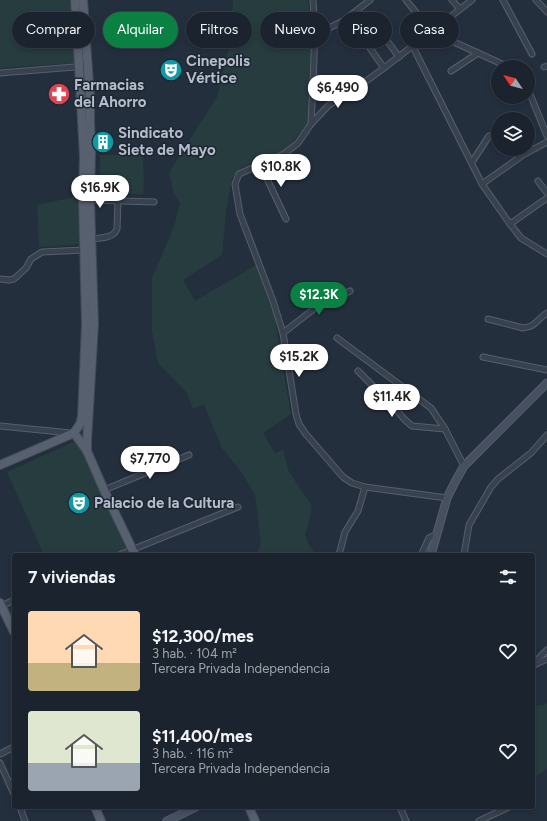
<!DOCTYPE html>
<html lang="es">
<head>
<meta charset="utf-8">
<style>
  :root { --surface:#1b232e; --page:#282f3a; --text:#f1f3f6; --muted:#a0a4aa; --line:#39404a; --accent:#0b8043 }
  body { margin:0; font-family:Figtree,sans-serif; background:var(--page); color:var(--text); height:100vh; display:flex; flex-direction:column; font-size:15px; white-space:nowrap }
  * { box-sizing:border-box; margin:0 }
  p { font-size:13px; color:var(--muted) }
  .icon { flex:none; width:22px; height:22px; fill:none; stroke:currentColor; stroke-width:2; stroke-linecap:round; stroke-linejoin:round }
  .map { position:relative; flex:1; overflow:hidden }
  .sheet { position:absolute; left:12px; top:553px; width:523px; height:256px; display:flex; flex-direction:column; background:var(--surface); border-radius:4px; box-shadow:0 2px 6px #0003,0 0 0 1px var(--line) }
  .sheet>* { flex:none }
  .guide { position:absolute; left:12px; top:12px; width:523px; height:36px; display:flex; gap:8px }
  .needle { width:26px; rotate:305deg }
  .fabs { position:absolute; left:491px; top:60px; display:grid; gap:8px }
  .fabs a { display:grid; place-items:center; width:44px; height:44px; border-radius:50%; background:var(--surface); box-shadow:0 2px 6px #0003,0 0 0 1px var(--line); font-size:20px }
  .price { position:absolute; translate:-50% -34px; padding:0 9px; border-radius:14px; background:#fff; color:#222; font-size:13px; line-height:26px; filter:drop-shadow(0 1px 2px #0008) }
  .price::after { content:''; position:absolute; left:50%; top:24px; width:12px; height:9px; margin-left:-6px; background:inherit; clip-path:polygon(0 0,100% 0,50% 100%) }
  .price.active { background:var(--accent); color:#fff }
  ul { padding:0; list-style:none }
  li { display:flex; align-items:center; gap:12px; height:100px; padding:0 16px }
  li span { display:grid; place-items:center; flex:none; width:112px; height:80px; border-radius:4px; color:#555 }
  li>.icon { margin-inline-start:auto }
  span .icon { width:48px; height:48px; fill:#fffc; stroke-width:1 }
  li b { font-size:17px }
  h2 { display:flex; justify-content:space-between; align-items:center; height:48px; padding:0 16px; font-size:17px }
  .chip { padding:0 14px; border-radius:18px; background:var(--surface); box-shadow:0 2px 6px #0003,0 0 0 1px var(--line); font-size:14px; line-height:36px }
  .chip.active { background:var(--accent); color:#fff }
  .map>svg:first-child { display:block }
  .green { fill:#263c3f }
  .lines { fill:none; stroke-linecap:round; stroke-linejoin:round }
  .street-casing { stroke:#565f6c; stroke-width:7 }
  .secondary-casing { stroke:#565f6c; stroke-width:9 }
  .primary-casing { stroke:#414a57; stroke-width:10 }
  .street { stroke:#38414e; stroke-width:5 }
  .secondary { stroke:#465061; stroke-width:7 }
  .primary { stroke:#56606e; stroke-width:8 }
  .labels { text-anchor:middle; stroke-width:3; stroke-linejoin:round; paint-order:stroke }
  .poi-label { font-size:15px; font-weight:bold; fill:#b4bcc9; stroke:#1d2633; text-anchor:start }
</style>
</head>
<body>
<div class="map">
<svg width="547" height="821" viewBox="0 0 547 821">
  <rect width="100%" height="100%" fill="#242f3e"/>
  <g class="green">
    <path d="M0,0H70L75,63L0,68Z"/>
    <path d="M233,0H308L313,39L308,123L295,139L285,150L261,159L241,168L232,178L226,212L222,255L183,280L195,301L256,265L275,318L282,364L291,414L263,433L275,453L283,450L289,472L312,506L308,527L305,534L309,546L317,555H256L261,544L255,495L242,473L222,448L204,405L193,409L187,393L158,363L152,331V278L174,227L180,203L174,193L169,173L183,150L217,97L230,44Z"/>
    <path d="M100,155H143L144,185L143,194H100Z"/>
    <path d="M79,196L82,244L39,247L37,205Z"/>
    <path d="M78,440L126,549L112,555H44L7,472Z"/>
    <path d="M547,703V768L533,779V706L544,705Z"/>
  </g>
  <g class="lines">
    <g class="street-casing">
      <g id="street">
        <path d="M406,0L432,32L502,64"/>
        <path d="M452,0L460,9"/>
        <path d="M503,0L532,54"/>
        <path d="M536,0L547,12"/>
        <path d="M368,15L399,57"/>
        <path d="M315,35L343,21L370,0"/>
        <path d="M365,41L384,68"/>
        <path d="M413,47L482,184L510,224L521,238L547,254"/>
        <path d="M544,67L547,66"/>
        <path d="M451,71L478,53"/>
        <path d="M0,73L87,66"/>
        <path d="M528,89L547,136"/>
        <path d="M311,124C313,82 316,41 313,0"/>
        <path d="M472,162L489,136"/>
        <path d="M260,164L286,219"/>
        <path d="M538,181L547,193"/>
        <path d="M482,184L523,155L547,142"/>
        <path d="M88,200L154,202"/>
        <path d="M510,224L547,198"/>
        <path d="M90,239C99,238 113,239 117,229L118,201"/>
        <path d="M0,279L9,280L14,279L26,268L31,259L42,252L84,250"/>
        <path d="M488,319L523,328C536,327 537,319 547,313"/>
        <path d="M283,333L315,308L350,291"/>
        <path d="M337,338L431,408L445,429L464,466"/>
        <path d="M483,357L547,370"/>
        <path d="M358,371L394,407L405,420L412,426L445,429"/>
        <path d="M394,407L410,392"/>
        <path d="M0,426L71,433"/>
        <path d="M104,490L189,455"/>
        <path d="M447,498L365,487L352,483L343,477L305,433L299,424L296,414L283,333L273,301L240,214L235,184L239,174L284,154L298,143L311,124L329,105L358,87L384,68L472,0"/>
        <path d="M119,555L238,507"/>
        <path d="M339,555L345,532L358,511L365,487"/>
        <path d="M421,555L429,538L437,534"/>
        <path d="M464,555L469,525L491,487L498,479L531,453L547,435"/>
        <path d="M0,607L14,600"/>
        <path d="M533,664L547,650"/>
        <path d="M534,665L547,659"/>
        <path d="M0,754L14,747"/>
        <path d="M0,763L14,794"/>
        <path d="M20,807L25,821"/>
        <path d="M400,807L406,821"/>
        <path d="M479,821L509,807"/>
      </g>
    </g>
    <g class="secondary-casing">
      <g id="secondary">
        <path d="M431,555L447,498L455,482L464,466L547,383"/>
        <path d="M167,821L196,807"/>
      </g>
    </g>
    <g class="primary-casing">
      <g id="primary">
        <path d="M83,0L90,97V121L91,153L90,201L94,324L87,441V451"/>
        <path d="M74,433L80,424L82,417L86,324L83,200L84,157L79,66L75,0"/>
        <path d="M74,433L87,451L104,490L135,555"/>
        <path d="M0,465L74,433"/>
        <path d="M0,603L14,632"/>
        <path d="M95,807L101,821"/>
        <path d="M249,807L255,821"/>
      </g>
    </g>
    <use href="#street" class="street"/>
    <use href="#secondary" class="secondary"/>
    <use href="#primary" class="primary"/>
  </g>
  <defs>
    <g id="theatre-disc" transform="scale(1.15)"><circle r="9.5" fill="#0f9aa8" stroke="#1d2633"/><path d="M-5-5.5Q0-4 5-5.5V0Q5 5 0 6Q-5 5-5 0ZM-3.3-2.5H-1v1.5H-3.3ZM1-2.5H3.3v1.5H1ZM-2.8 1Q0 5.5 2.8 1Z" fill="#fff"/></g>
    <g id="pharmacy-disc" transform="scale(1.15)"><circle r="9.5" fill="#e0444e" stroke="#1d2633"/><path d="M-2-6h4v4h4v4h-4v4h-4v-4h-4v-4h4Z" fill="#fff"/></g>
    <g id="building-disc" transform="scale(1.15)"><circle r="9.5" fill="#0f9aa8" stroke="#1d2633"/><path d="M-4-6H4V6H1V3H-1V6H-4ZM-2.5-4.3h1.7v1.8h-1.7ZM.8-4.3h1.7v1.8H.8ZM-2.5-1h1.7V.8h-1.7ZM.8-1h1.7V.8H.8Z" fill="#fff"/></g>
  </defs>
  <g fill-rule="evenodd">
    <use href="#theatre-disc" x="171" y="70"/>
    <use href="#pharmacy-disc" x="59" y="94"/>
    <use href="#building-disc" x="103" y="142"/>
    <use href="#theatre-disc" x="79" y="503"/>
  </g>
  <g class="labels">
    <g class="poi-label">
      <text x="186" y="66">Cinepolis<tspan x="186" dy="17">Vértice</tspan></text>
      <text x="74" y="90">Farmacias<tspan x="74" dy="17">del Ahorro</tspan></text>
      <text x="118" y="138">Sindicato<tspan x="118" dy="17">Siete de Mayo</tspan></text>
      <text x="94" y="508">Palacio de la Cultura</text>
    </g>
  </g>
</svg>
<div class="fabs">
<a><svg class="needle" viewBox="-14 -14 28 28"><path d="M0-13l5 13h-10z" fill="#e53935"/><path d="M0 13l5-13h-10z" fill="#a0a4aa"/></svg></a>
<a><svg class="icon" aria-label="layers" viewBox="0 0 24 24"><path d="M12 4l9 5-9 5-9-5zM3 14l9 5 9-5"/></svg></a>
</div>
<b class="price" style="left:338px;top:109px">$6,490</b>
<b class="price" style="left:281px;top:188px">$10.8K</b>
<b class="price" style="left:100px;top:209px">$16.9K</b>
<b class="price active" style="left:319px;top:316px">$12.3K</b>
<b class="price" style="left:299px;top:378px">$15.2K</b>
<b class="price" style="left:392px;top:418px">$11.4K</b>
<b class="price" style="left:150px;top:480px">$7,770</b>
<div class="guide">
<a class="chip">Comprar</a>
<a class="chip active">Alquilar</a>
<a class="chip">Filtros</a>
<a class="chip">Nuevo</a>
<a class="chip">Piso</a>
<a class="chip">Casa</a>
</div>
<section class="sheet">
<h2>7 viviendas<svg class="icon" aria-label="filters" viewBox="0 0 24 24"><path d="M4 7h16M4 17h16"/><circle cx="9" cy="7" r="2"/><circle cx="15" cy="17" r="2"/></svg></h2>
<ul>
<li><span style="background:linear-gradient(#ffd9b3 65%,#c2b280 0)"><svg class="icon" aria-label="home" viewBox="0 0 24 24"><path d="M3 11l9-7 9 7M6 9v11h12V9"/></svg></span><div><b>$12,300/mes</b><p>3 hab. · 104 m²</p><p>Tercera Privada Independencia</p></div><svg class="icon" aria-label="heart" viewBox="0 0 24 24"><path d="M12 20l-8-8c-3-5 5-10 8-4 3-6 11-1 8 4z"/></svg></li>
<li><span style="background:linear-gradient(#dfe7d0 65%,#9aa5b1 0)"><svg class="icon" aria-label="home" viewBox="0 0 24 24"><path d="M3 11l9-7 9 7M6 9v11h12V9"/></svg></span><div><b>$11,400/mes</b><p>3 hab. · 116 m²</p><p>Tercera Privada Independencia</p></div><svg class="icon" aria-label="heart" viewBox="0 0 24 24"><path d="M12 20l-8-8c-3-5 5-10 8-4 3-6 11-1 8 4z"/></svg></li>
</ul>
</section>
</div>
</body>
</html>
